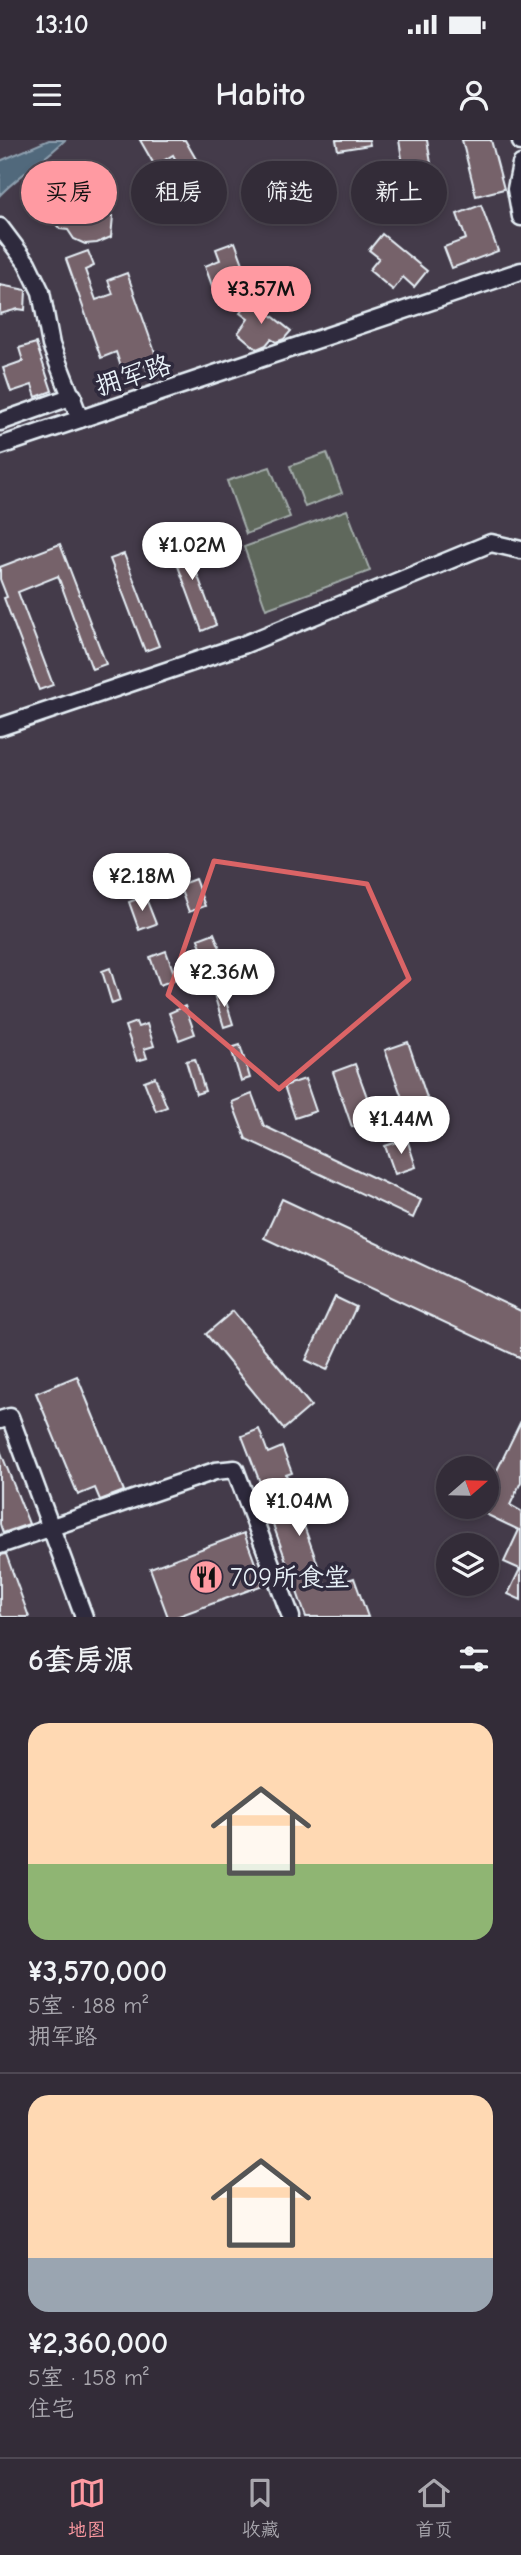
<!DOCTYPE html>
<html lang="zh">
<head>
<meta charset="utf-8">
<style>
  :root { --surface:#332c38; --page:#3b3440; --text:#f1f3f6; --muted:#a9a7ae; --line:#4e4853; --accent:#ff9aa2 }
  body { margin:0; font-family:"Comic Neue","LXGW WenKai TC",sans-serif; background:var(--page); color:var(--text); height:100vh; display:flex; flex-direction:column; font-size:26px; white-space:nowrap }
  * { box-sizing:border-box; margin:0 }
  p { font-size:23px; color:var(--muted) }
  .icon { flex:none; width:38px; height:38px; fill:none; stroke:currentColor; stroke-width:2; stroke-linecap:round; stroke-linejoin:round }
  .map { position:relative; height:1477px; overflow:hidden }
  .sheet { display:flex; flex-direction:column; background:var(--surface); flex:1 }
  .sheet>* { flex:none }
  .banner { position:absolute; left:21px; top:21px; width:480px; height:63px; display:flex; gap:14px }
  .needle { width:46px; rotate:70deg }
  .controls { position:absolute; left:436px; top:1316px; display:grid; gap:14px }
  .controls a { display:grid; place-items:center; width:63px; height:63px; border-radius:50%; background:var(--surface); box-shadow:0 4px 10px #0003,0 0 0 2px var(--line); font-size:35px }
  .price { position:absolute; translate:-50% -60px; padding:0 16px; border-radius:24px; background:#fff; color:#222; font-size:23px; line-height:46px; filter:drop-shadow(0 2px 4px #0008) }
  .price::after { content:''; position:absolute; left:50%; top:42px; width:21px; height:16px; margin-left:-10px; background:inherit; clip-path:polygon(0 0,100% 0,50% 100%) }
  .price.selected { background:var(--accent); color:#111 }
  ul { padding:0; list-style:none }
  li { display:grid; align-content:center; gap:14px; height:371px; padding:0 28px }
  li+li { border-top:2px solid var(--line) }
  li span { display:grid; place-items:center; height:217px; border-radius:21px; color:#555 }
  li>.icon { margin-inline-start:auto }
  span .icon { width:126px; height:126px; fill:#fffc; stroke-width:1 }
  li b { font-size:30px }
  h2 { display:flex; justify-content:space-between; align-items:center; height:84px; padding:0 28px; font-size:30px }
  .pill { padding:0 24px; border-radius:32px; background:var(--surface); box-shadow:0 4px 10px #0003,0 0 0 2px var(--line); font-size:24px; line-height:63px }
  .pill.selected { background:var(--accent); color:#111 }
  .status { display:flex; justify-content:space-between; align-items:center; height:49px; padding:0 35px; background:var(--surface); direction:ltr }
  .status svg { height:19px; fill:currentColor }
  header { display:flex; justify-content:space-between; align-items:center; height:91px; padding:0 28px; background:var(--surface); font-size:32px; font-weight:800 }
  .tab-bar { display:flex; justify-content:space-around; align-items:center; height:98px; border-top:2px solid var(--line); background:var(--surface); font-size:19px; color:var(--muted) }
  .tab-bar a { display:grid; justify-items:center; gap:4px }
  .tab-bar .selected { color:var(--accent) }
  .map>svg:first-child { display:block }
  .green { fill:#5e675c; stroke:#a3acaa; stroke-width:2 }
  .water { fill:#51697c; stroke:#8d9fae; stroke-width:2 }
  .building { fill:#76626a; stroke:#e8f1f8; stroke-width:2 }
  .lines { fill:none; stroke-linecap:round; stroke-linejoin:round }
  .minor-casing { stroke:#e8f1f8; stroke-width:21 }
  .minor { stroke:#2f2a3d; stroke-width:16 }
  .marked { fill:none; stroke:#db6466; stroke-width:5; stroke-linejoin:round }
  .labels { text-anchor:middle; stroke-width:7; stroke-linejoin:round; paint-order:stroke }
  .street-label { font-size:26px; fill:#e8f1f8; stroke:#2f2a3d }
  .poi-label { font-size:26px; fill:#e8f1f8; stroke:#2f2a3d; text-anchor:start }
</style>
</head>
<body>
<div class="status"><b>13:10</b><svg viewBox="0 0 49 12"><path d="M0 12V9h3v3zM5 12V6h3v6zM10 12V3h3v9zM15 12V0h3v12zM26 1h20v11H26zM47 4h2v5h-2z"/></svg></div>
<header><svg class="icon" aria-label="menu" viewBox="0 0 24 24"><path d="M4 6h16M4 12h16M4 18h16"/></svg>Habito<svg class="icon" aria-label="person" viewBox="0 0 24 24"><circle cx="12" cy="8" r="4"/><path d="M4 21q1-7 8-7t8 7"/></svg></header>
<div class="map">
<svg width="521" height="1477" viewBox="0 0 521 1477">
  <rect width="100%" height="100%" fill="#443b4a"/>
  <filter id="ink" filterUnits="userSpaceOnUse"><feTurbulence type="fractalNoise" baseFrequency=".0143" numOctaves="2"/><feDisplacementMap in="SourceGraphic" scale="14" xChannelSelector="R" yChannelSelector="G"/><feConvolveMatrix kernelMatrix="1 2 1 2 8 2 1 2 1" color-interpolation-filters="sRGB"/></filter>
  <g filter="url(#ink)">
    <g class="green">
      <path d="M327,313L342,353L305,367L290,326Z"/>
      <path d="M270,327L290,377L246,394L227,341Z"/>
      <path d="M347,370L370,431L266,469L244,407Z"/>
    </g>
    <path class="water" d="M49,0H65C45,20 20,34 0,55V21Z"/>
    <g class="building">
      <path d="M140,0H185L222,64L208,73L202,63L185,73L170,48L186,39L173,15L155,26Z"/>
      <path d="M336,0H369L370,5L338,10Z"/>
      <path d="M399,0H427L438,64L410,69Z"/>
      <path d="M462,0H491L504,49L476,56Z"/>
      <path d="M53,28L73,30L70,55L88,75L113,76L111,97L97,103L85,104L74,99L68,90L60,89L53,81L52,72L47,67L43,58L46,45L53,36Z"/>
      <path d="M481,65L498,111L452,128L444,107L466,99L457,74Z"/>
      <path d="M382,94L427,131L414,147L403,137L393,150L369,130L379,118L369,110Z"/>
      <path d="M235,102L253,151L235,158L232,148L215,154L205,126L220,120L216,109Z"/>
      <path d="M88,111L94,126L85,130L96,160L113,154L108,140L127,133L163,235L150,239L145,225L123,233L116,212L101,218L66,119Z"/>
      <path d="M0,145L26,150L25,170L18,169L0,174Z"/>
      <path d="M251,159L291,191L284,199L276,202L271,199L266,205L257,209L238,193L248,179L240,173Z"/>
      <path d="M36,203L52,251L36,257L32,245L11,252L3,228L23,221L19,208Z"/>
      <path d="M182,393L216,485L202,491L168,399Z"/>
      <path d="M60,404L106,524L92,529L58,436L18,452L53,545L39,550L4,458L7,457L0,439V427Z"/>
      <path d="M124,414L159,506L145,511L110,419Z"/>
      <path d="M195,739L205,766L189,772L179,745Z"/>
      <path d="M145,756L156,784L139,790L129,762Z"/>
      <path d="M214,793L225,821L209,827L198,799Z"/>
      <path d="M166,811L176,839L160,845L150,817Z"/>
      <path d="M110,828L120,861L112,864L102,831Z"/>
      <path d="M223,852L233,884L224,887L214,854Z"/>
      <path d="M185,866L195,894L179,900L169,873Z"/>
      <path d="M136,882L138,887L147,884L154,906L144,909L147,918L137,921L125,886Z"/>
      <path d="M408,902L427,958L405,966L385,910Z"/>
      <path d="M240,905L250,938L241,941L231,908Z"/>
      <path d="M195,919L205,951L196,954L186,921Z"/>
      <path d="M355,924L375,979L352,987L333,932Z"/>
      <path d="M155,937L167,967L156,971L144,941Z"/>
      <path d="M305,939L316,971L295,978L284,946Z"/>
      <path d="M252,954L264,986L421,1060L413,1078L246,999L232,962Z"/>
      <path d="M412,965L421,990L398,998L390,973Z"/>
      <path d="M407,999L416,1027L395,1034L385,1006Z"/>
      <path d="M282,1059L521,1171V1218L264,1098Z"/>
      <path d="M335,1157L356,1167L327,1230L306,1220Z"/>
      <path d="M233,1171L311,1266L284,1289L206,1194Z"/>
      <path d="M77,1236L124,1351L100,1360L95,1348L78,1355L36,1253Z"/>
      <path d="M521,1281V1342L510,1365L521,1371V1460L508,1454L520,1429L504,1422L519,1390L471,1367H486V1353Z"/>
      <path d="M259,1289L268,1313L282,1307L292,1333L286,1335L326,1448L354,1438L368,1477H306L264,1359L266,1358L242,1296Z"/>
      <path d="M0,1310L29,1384L3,1393L0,1384Z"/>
      <path d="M244,1393L263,1445L176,1477H168L150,1428Z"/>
      <path d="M6,1414L29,1477H2L0,1473V1415Z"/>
    </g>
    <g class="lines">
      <g class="minor-casing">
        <g id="minor">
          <path d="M521,0V2"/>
          <path d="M521,24L516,49L521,77"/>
          <path d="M0,87L27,123L41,152L51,205L80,279"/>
          <path d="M0,282L73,256"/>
          <path d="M0,306L521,131"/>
          <path d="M0,587L243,505L491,403L521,410"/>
          <path d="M0,1280L10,1277L84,1477"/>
          <path d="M0,1405L215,1331L235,1329L291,1477"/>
        </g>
      </g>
      <use href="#minor" class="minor"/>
    </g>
  </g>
  <path class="marked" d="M214,721L367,744L409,839L279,949L168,855Z"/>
  <defs>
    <g id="restaurant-disc" transform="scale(1.75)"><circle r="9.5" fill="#ff9aa2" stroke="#2f2a3d"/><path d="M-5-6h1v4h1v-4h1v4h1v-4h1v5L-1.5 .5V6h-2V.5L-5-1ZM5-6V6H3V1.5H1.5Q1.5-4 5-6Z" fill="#111"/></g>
  </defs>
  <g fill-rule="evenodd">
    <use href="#restaurant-disc" x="206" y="1437"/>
  </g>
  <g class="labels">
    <g class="street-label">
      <text transform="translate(133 235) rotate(-18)" y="9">拥军路</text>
    </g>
    <g class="poi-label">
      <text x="230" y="1446">709所食堂</text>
    </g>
  </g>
</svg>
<div class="controls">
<a><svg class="needle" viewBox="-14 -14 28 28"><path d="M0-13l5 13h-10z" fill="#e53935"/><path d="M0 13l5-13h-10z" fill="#a9a7ae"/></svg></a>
<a><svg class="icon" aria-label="layers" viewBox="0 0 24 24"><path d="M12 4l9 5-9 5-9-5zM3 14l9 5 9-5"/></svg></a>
</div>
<b class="price selected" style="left:261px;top:186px">¥3.57M</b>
<b class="price" style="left:192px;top:442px">¥1.02M</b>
<b class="price" style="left:142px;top:773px">¥2.18M</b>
<b class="price" style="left:224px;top:869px">¥2.36M</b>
<b class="price" style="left:401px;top:1016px">¥1.44M</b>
<b class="price" style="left:299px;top:1398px">¥1.04M</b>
<div class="banner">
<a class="pill selected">买房</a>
<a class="pill">租房</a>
<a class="pill">筛选</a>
<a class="pill">新上</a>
</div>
</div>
<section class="sheet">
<h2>6套房源<svg class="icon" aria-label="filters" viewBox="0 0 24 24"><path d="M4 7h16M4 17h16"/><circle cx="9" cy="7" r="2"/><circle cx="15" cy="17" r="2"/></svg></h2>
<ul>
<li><span style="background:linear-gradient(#ffd9b3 65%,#8fb573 0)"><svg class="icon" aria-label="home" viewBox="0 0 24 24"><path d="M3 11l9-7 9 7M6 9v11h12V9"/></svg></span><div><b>¥3,570,000</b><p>5室 · 188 m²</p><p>拥军路</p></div></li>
<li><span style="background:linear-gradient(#ffd9b3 75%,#9aa5b1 0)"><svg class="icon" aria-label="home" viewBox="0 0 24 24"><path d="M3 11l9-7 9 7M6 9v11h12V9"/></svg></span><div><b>¥2,360,000</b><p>5室 · 158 m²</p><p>住宅</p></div></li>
</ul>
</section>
<nav class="tab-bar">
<a class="selected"><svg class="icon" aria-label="map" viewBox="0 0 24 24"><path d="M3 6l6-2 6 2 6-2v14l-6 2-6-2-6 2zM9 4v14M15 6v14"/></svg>地图</a>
<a><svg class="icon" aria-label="saved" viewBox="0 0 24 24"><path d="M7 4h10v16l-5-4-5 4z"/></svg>收藏</a>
<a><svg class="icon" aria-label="home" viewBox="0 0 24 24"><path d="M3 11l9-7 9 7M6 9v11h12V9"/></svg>首页</a>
</nav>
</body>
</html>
